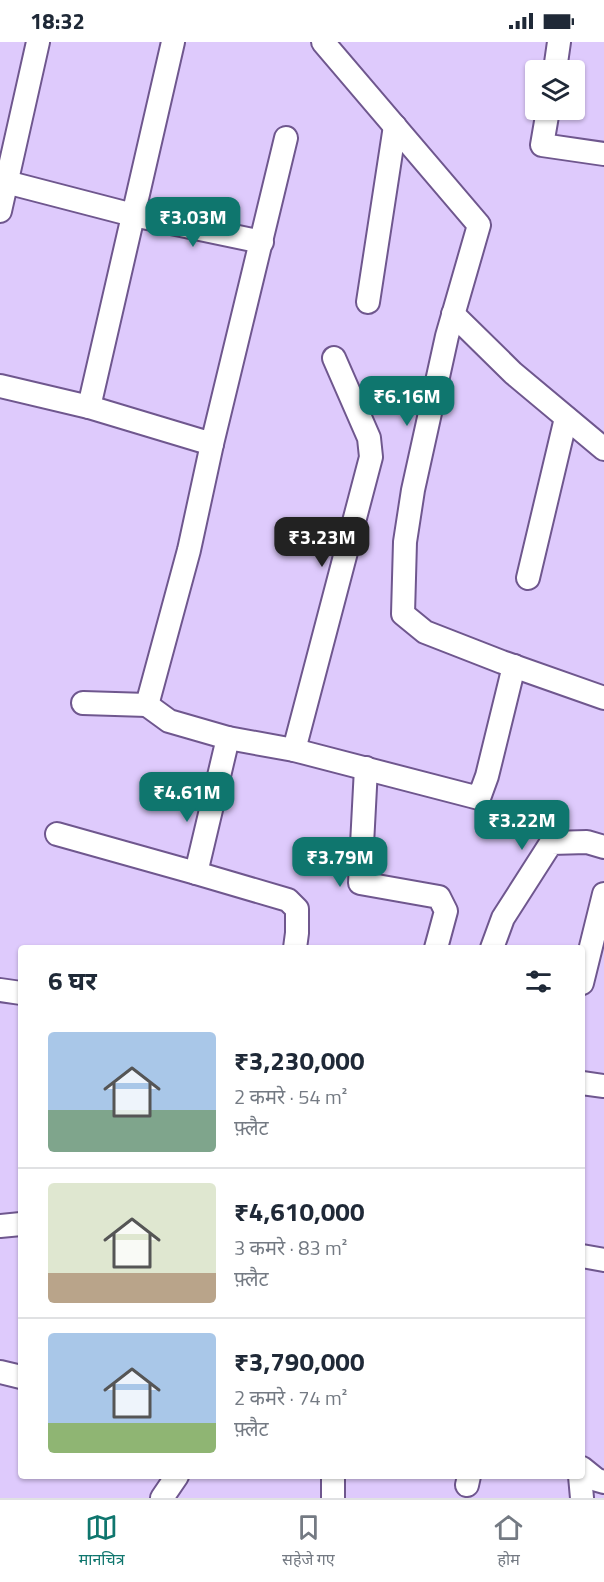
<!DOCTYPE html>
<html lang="hi">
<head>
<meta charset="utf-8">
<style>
  :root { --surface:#fff; --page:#f2f2f3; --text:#1f2937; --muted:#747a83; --line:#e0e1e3; --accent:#0f766e }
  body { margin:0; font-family:"Titillium Web","Noto Sans Devanagari",sans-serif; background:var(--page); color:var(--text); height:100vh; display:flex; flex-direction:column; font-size:22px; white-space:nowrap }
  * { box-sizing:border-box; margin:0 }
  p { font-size:20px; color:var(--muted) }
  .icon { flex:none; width:33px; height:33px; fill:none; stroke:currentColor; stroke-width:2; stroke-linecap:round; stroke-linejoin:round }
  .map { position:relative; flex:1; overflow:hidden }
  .panel { position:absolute; left:18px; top:903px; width:567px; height:534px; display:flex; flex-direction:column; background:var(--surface); border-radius:6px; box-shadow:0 2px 4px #0004 }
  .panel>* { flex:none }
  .controls { position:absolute; left:525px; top:18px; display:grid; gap:12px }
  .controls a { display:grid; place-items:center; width:60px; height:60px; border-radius:6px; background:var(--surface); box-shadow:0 2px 4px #0004; font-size:30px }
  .price { position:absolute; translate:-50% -51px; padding:0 14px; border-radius:12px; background:var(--accent); color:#fff; font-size:20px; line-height:39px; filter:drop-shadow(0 2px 3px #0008) }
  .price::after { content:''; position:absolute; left:50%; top:36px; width:18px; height:14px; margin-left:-9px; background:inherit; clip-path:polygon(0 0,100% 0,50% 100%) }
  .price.active { background:#222; color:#fff }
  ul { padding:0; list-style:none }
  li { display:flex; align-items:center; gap:18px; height:150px; padding:0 30px }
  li+li { border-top:2px solid var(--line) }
  li span { display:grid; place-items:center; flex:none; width:168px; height:120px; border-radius:6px; color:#555 }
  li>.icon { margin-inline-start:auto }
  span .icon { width:72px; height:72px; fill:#fffc; stroke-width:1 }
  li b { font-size:26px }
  h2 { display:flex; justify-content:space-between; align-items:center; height:72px; padding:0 30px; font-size:26px }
  .status { display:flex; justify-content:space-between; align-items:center; height:42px; padding:0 30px; background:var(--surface); direction:ltr }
  .status svg { height:16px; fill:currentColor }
  .menu { display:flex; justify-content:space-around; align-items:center; height:84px; border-top:2px solid var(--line); background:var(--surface); font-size:16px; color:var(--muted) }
  .menu a { display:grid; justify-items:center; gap:3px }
  .menu .active { color:var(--accent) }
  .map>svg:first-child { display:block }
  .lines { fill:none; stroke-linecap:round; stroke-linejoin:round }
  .minor-casing { stroke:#6f578e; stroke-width:26 }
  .minor { stroke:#fff; stroke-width:22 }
</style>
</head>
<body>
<div class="status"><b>18:32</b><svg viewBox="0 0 49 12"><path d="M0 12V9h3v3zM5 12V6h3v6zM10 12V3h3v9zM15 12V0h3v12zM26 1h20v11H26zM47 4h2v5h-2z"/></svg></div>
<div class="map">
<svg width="604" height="1456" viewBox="0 0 604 1456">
  <rect width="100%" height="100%" fill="#decafc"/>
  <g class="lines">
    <g class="minor-casing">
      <g id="minor">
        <path d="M323,0L479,183L447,294L413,448L405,500L403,572L425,590L502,620L604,656"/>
        <path d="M555,28L559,0"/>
        <path d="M548,68L542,103L604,112"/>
        <path d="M6,140L133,173L262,200"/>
        <path d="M0,169L38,0"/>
        <path d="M368,260L395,84"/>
        <path d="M453,272L513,331L604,407"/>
        <path d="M0,344L89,365L173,0"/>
        <path d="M89,365L212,402L286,96"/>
        <path d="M528,536L566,376"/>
        <path d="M83,661L147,663L189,508L212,402"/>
        <path d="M228,696L294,708L371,415L369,396L334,316"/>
        <path d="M294,708L479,756L487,734L514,624"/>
        <path d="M366,726L360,841L439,855L446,869L436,906"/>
        <path d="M57,792L196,831L228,696L169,679L147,663"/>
        <path d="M196,831L288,858L297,867V891L295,906"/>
        <path d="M492,906L503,876L551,801L587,800L604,805"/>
        <path d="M582,941L604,852"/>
        <path d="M0,948L21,951"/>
        <path d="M582,1041L604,1044"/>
        <path d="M0,1184L21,1182"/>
        <path d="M582,1214L604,1218"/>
        <path d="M0,1330L21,1335"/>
        <path d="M582,1426L597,1438L604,1440"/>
        <path d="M333,1434V1456"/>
        <path d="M580,1434L582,1456"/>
        <path d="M467,1443L469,1434"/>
        <path d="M162,1456L177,1434"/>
      </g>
    </g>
    <use href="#minor" class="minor"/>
  </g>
</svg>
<div class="controls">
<a><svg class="icon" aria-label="layers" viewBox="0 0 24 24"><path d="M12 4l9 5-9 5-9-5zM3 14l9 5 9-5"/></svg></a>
</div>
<b class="price" style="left:193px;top:206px">₹3.03M</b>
<b class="price" style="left:407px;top:385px">₹6.16M</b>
<b class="price active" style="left:322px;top:526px">₹3.23M</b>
<b class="price" style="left:187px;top:781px">₹4.61M</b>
<b class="price" style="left:522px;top:809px">₹3.22M</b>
<b class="price" style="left:340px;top:846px">₹3.79M</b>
<section class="panel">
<h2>6 घर<svg class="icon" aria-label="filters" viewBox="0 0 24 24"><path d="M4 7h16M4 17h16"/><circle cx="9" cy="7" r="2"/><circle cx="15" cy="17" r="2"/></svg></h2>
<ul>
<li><span style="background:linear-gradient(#a9c7e8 65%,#7fa58c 0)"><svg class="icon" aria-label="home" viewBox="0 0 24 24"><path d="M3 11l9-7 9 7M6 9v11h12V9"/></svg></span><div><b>₹3,230,000</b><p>2 कमरे · 54 m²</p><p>फ़्लैट</p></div></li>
<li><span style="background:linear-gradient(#dfe7d0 75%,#b9a48a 0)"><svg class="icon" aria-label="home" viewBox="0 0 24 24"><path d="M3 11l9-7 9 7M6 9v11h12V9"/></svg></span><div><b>₹4,610,000</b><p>3 कमरे · 83 m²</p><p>फ़्लैट</p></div></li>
<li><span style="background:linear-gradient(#a9c7e8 75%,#8fb573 0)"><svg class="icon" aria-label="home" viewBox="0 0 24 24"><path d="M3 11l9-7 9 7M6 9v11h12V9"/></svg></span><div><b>₹3,790,000</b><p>2 कमरे · 74 m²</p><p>फ़्लैट</p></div></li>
</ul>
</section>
</div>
<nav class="menu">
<a class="active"><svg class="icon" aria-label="map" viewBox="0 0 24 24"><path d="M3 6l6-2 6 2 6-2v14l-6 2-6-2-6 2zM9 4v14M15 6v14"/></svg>मानचित्र</a>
<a><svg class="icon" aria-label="saved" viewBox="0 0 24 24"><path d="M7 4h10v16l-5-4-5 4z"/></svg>सहेजे गए</a>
<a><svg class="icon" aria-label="home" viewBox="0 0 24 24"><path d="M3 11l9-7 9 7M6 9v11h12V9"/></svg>होम</a>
</nav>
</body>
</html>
